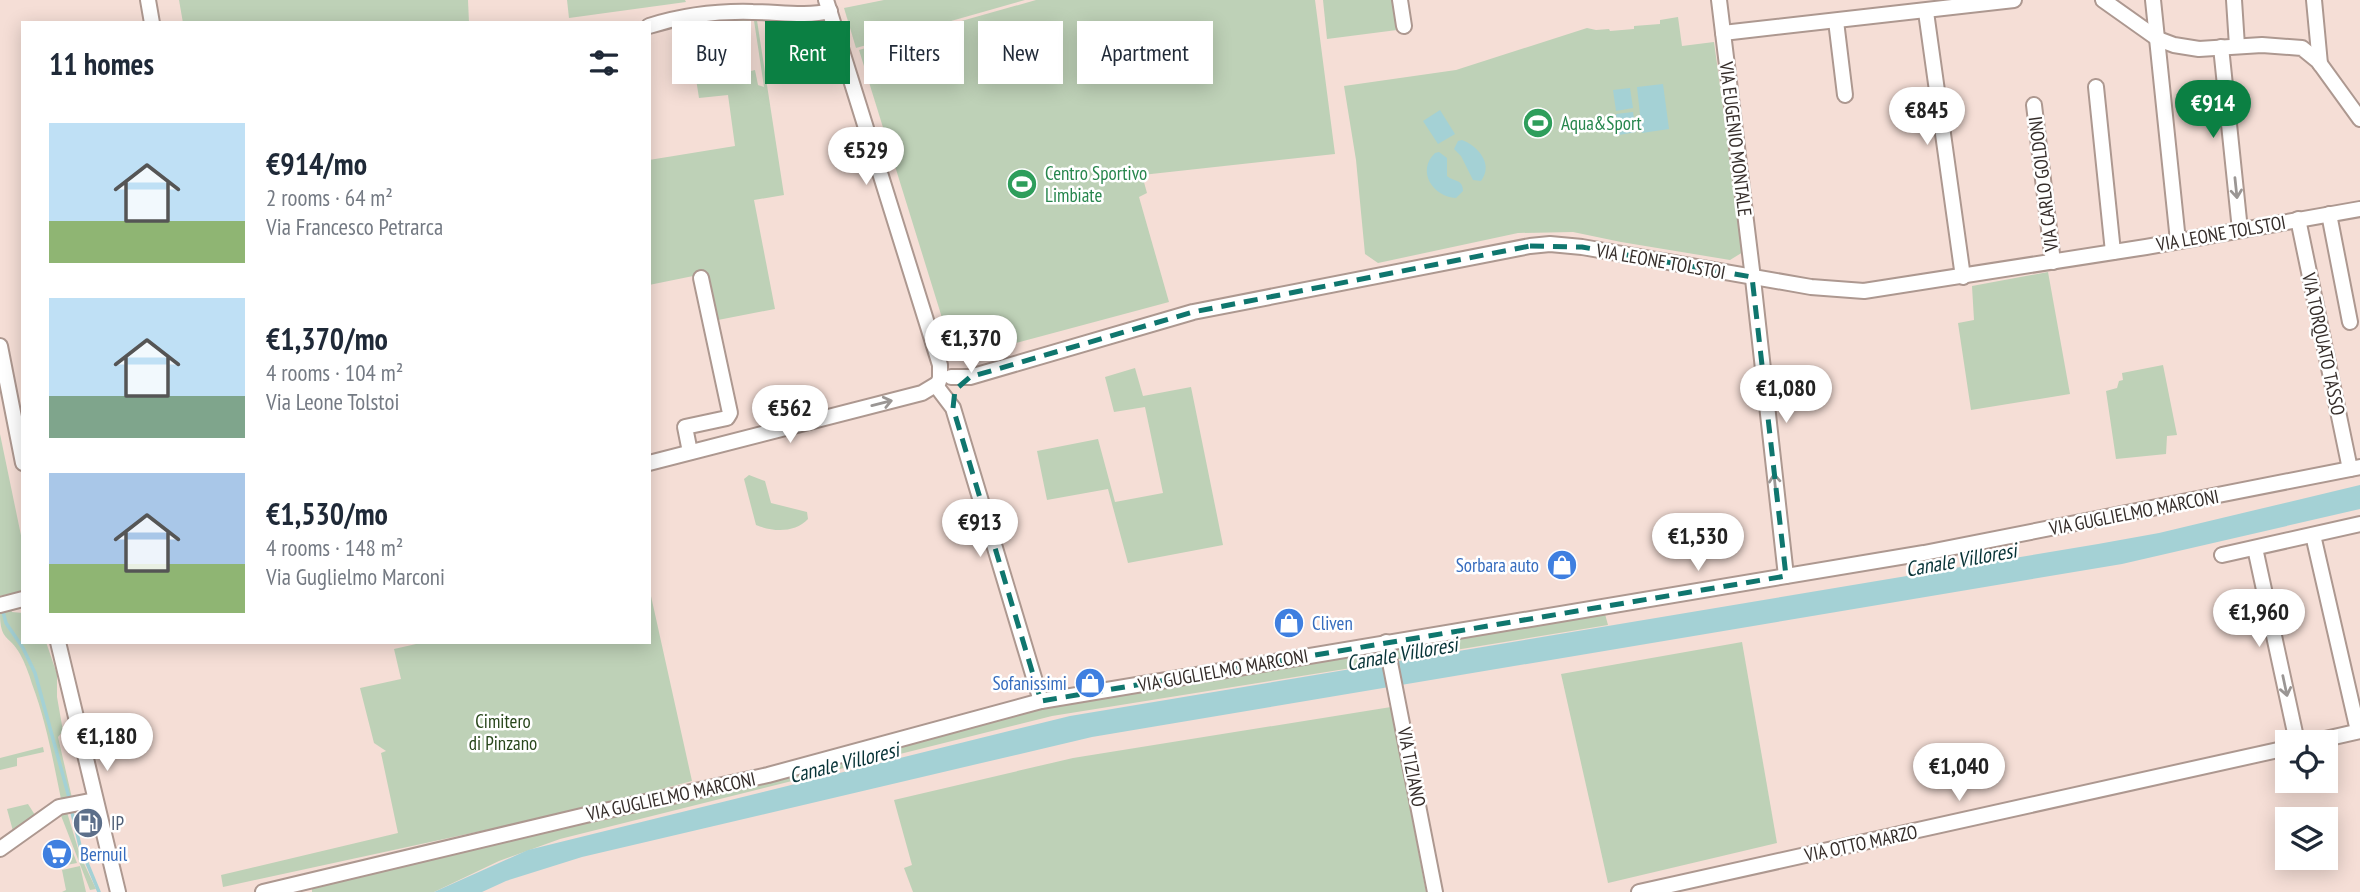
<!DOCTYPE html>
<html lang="en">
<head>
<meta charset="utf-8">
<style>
  :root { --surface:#fff; --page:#f2f2f3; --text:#1f2937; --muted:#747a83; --accent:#0b8043 }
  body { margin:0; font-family:"PT Sans Narrow",sans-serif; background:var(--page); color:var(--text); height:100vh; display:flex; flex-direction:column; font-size:26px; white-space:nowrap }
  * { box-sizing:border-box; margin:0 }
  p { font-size:23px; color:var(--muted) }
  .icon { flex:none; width:38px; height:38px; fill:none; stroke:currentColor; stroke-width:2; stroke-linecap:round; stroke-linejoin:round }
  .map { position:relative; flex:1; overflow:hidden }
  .details { position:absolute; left:21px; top:21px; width:630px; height:623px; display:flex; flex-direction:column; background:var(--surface); border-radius:0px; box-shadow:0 4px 18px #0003 }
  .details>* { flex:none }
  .banner { position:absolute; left:672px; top:21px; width:665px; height:63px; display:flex; gap:14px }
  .fabs { position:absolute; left:2275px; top:730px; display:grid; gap:14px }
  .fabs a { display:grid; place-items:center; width:63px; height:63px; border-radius:0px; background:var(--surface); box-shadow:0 4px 18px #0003; font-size:35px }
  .price { position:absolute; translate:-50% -60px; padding:0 16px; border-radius:24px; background:#fff; color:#222; font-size:23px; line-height:46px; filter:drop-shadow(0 2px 4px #0008) }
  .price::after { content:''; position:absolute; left:50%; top:42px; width:21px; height:16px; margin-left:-10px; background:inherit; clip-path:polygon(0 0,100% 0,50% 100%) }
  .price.active { background:var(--accent); color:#fff }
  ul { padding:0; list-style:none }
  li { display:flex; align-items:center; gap:21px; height:175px; padding:0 28px }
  li span { display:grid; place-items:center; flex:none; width:196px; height:140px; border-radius:0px; color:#555 }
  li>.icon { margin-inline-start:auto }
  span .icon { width:84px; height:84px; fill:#fffc; stroke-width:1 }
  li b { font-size:30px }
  h2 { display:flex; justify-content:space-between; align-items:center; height:84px; padding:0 28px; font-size:30px }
  .tag { padding:0 24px; border-radius:0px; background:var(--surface); box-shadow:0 4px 18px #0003; font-size:24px; line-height:63px }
  .tag.active { background:var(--accent); color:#fff }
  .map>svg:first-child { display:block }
  .green { fill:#bed1b7 }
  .water { fill:#a4d1d5 }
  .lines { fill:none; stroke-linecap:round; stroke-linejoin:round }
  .stream { stroke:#a4d1d5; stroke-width:3.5 }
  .minor-casing { stroke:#ad9890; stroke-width:18 }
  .minor { stroke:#fff; stroke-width:14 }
  .oneway { stroke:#9a9694 }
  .marked { fill:none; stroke:#0f766e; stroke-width:5; stroke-dasharray:14 9; stroke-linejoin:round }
  .labels { text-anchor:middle; stroke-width:5; stroke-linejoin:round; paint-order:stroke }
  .leisure-label { font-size:19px; fill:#27864d; stroke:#fff; text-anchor:start }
  .street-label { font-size:19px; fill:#352d2a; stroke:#fff }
  .shop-label { font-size:19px; fill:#366cbe; stroke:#fff; text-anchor:end }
  .park-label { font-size:19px; fill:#29471c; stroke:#fff }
  .service-label { font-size:19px; fill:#4e5e75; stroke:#fff; text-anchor:start }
  .water-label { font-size:21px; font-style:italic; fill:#073337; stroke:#fff }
</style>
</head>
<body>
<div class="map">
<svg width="2360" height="892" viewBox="0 0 2360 892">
  <rect width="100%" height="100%" fill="#f5ded6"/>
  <g class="green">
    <path d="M179,0H468L469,23H183Z"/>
    <path d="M567,0H685L686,2L569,18Z"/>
    <path d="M884,0H1025L856,48L844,8Z"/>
    <path d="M1036,0H1315L1335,154L1142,175L1147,193L1139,197L1169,302L967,356L952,350L859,50Z"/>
    <path d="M1323,0H1393L1397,30L1327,39Z"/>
    <path d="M753,14H756L784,195L754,200L775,309L718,320L703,274L649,285V160L735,146L728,95L699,98L687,22L748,15L751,42L746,41L745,39L725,42L726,48L721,49L725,70H729L730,77L751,74V71L755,70L758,85L764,87Z"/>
    <path d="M1678,17L1682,46L1714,42L1743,252L1730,260L1621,242L1573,232L1518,233L1378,263L1365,254L1356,160L1344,86L1456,70L1587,28L1596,30L1609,29L1610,31L1634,29V26L1660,24V20Z"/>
    <path d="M2048,272L2070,394L1971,410L1958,323L1974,320L1972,286Z"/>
    <path d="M2163,365L2177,435L2167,436L2166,454L2116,459L2106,391L2117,388L2119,381L2123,380L2122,373Z"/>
    <path d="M1135,368L1143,396L1191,387L1223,545L1128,563L1108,489L1047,500L1037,451L1098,439L1115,502L1163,493L1145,407L1114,412L1105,377Z"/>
    <path d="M0,434L23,545V592L14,596L13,593L0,596Z"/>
    <path d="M749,475L765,481L771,503L807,512L808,519C795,533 773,532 756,525L744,479Z"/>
    <path d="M649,587L692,781L610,803L223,887L221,875L398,833L381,753L386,751L374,743L360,688L401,679L394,649L425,642H649Z"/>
    <path d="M11,610L12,612L23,613V642H46L57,674V697L63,731L58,737L72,798L65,801L61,799C53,760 46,721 32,684C29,674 25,663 20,654C9,634 0,642 0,613Z"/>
    <path d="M1600,614H1605L1608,625L1394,660L1393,649Z"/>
    <path d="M1742,642L1777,843L1608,883L1561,674Z"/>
    <path d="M1383,647L1389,662L1052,716L560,839L499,861L434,892H312V888L1029,709Z"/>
    <path d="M1391,707L1426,892H913L904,868L912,865L894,800L1073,758Z"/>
    <path d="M43,747L44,752L17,758V766L0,770V758Z"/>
    <path d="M28,804L35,815L13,831L7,809Z"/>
    <path d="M66,809L80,855L96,889L90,890L60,813Z"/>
    <path d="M70,845L77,863L61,866L57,848Z"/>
    <path d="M80,866L86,892H62L66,890L62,870Z"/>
  </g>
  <g class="water">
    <path d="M1663,84L1669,129L1642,133L1637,87Z"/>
    <path d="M1630,88L1633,108L1616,111L1613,90Z"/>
    <path d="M1440,110L1455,134L1438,144L1423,121Z"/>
    <path d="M1633,112L1636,132L1619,135L1616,114Z"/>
    <path d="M1462,140C1478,146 1494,164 1481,181L1473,180L1461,156L1454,149L1458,141Z"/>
    <path d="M1439,152L1447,158V176C1454,182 1463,179 1463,191L1456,198C1433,197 1416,171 1435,153Z"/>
    <path d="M2360,485V509L2122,564L1092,737L582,857L506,881L482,892H434L528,850L1070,716L2098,544L2159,533Z"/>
  </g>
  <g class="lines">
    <g class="stream">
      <path d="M2,608L6,623L23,648L35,673L70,801"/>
      <path d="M71,808L80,846L99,892"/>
    </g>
    <g class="minor-casing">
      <g id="minor">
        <path d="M148,0L152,23"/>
        <path d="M826,0L940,365V378L937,387L953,408L1041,701"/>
        <path d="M1400,0L1404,26"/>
        <path d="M1719,0L1752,270L1786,576"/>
        <path d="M2103,0L2158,39L2174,45L2199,49L2262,45L2302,48L2318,61L2360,119"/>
        <path d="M2153,0L2178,241"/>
        <path d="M2234,0L2237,46"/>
        <path d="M2314,0L2320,64"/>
        <path d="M1926,12L1963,277"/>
        <path d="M1836,21L1845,95"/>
        <path d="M649,26C681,16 719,11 753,12C778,12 806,17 830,11"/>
        <path d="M1723,33L2014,0"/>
        <path d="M2221,47L2240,230"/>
        <path d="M2096,87L2113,252"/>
        <path d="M2034,105L2053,262"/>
        <path d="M2329,214L2350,322"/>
        <path d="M2298,219L2350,469"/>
        <path d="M0,346L23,463"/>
        <path d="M951,377H970L1193,312L1530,246L1550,244L1582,247L1811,287L1864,291L2146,247L2360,209"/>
        <path d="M690,452L685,427L727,418L730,413L701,278"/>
        <path d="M649,463L922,393L937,384"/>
        <path d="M2313,535L2358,731"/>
        <path d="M2255,548L2297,742"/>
        <path d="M2222,555L2360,524"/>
        <path d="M0,605L23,599"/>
        <path d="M58,642L118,892"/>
        <path d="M1386,642L1435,892"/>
        <path d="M2312,742L2360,731"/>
        <path d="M0,849L59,807L95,800"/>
        <path d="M263,892L586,815L768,775L1041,701L1924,553L2360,467"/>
        <path d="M1639,892L2287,748"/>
      </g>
    </g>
    <use href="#minor" class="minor"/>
  </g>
  <defs><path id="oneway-shaft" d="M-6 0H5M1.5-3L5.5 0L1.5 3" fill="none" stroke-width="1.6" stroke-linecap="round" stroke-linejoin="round" transform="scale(1.75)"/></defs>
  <g class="oneway">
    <use href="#oneway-shaft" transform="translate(2236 188) rotate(84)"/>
    <use href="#oneway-shaft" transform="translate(882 403) rotate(-14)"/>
    <use href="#oneway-shaft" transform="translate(1775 484) rotate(-96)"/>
    <use href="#oneway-shaft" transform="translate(2285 686) rotate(78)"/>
  </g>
  <path class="marked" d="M1530,246L1582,247L1752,277L1786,576L1041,701L953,408L955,390L970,377L1193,312Z"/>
  <defs>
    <g id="stadium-disc" transform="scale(1.575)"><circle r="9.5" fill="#2e9e5b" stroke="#fff"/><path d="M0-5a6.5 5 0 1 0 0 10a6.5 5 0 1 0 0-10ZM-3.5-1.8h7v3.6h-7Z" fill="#fff"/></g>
    <g id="shop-disc" transform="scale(1.575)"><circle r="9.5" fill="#3f7fe0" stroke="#fff"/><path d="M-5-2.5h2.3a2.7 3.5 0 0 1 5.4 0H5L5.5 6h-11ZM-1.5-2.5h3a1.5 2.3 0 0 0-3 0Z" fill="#fff"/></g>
    <g id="fuel-disc" transform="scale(1.575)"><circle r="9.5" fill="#5c6f8a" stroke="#fff"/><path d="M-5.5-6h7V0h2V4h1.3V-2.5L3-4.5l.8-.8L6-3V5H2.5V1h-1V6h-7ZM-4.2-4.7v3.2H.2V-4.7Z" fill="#fff"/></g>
    <g id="supermarket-disc" transform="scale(1.575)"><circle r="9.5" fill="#3f7fe0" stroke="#fff"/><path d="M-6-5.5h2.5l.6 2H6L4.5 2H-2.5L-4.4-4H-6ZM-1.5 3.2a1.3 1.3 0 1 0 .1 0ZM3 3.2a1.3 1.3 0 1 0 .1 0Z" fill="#fff"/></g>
  </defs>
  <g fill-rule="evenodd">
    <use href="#stadium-disc" x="1538" y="123"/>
    <use href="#stadium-disc" x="1022" y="184"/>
    <use href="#shop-disc" x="1562" y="565"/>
    <use href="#shop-disc" x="1289" y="623"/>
    <use href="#shop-disc" x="1090" y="683"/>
    <use href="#fuel-disc" x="88" y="823"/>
    <use href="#supermarket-disc" x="57" y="854"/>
  </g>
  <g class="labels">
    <g class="leisure-label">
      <text x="1561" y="130">Aqua&amp;Sport</text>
      <text x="1045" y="180">Centro Sportivo<tspan x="1045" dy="22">Limbiate</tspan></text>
    </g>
    <g class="street-label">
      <text transform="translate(1736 139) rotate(83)" y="7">VIA EUGENIO MONTALE</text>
      <text transform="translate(2043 184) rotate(-97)" y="7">VIA CARLO GOLDONI</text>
      <text transform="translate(2221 233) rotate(-10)" y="7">VIA LEONE TOLSTOI</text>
      <text transform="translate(1661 261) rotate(10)" y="7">VIA LEONE TOLSTOI</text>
      <text transform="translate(2324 344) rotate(78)" y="7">VIA TORQUATO TASSO</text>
      <text transform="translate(2134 512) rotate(-11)" y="7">VIA GUGLIELMO MARCONI</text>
      <text transform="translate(1223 670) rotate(-10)" y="7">VIA GUGLIELMO MARCONI</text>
      <text transform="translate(1412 767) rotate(79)" y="7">VIA TIZIANO</text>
      <text transform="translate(671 796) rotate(-12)" y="7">VIA GUGLIELMO MARCONI</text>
      <text transform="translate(1861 843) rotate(-12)" y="7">VIA OTTO MARZO</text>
    </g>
    <g class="shop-label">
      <text x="1539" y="572">Sorbara auto</text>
      <text x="1312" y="630" text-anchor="start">Cliven</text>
      <text x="1067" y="690">Sofanissimi</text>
      <text x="80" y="861" text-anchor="start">Bernuil</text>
    </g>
    <g class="park-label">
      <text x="503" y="728">Cimitero<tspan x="503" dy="22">di Pinzano</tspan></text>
    </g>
    <g class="service-label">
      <text x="111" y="830">IP</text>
    </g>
    <g class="water-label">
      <text transform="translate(1961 560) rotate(-10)" y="7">Canale Villoresi</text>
      <text transform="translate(1402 654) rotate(-10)" y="7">Canale Villoresi</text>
      <text transform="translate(844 763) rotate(-14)" y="7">Canale Villoresi</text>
    </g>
  </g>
</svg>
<div class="fabs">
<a><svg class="icon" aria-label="locate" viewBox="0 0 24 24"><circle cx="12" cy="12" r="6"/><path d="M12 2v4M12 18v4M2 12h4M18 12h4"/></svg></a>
<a><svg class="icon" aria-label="layers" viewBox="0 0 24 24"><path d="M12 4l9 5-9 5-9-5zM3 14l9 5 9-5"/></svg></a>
</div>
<b class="price active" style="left:2213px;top:140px">€914</b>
<b class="price" style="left:1927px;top:147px">€845</b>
<b class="price" style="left:866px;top:187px">€529</b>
<b class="price" style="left:971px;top:375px">€1,370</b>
<b class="price" style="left:1786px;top:425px">€1,080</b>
<b class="price" style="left:790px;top:445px">€562</b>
<b class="price" style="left:980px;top:559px">€913</b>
<b class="price" style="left:1698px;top:573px">€1,530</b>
<b class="price" style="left:2259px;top:649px">€1,960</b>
<b class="price" style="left:107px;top:773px">€1,180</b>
<b class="price" style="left:1959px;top:803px">€1,040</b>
<div class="banner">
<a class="tag">Buy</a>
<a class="tag active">Rent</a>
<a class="tag">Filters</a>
<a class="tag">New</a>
<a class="tag">Apartment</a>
</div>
<section class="details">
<h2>11 homes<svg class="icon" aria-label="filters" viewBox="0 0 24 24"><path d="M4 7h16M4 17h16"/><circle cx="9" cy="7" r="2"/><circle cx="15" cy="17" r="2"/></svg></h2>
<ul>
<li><span style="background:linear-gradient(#bfe0f5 70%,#8fb573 0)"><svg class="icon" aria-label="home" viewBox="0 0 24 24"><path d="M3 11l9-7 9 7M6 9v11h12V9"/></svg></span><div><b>€914/mo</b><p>2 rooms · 64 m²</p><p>Via Francesco Petrarca</p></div></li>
<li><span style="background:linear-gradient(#bfe0f5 70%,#7fa58c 0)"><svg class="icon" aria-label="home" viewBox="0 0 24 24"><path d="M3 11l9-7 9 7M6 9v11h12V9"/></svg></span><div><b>€1,370/mo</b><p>4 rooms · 104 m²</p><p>Via Leone Tolstoi</p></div></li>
<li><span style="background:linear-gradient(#a9c7e8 65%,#8fb573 0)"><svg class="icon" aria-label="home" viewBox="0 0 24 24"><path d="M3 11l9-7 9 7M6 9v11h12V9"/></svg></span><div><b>€1,530/mo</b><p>4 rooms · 148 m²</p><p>Via Guglielmo Marconi</p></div></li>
</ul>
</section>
</div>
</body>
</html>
